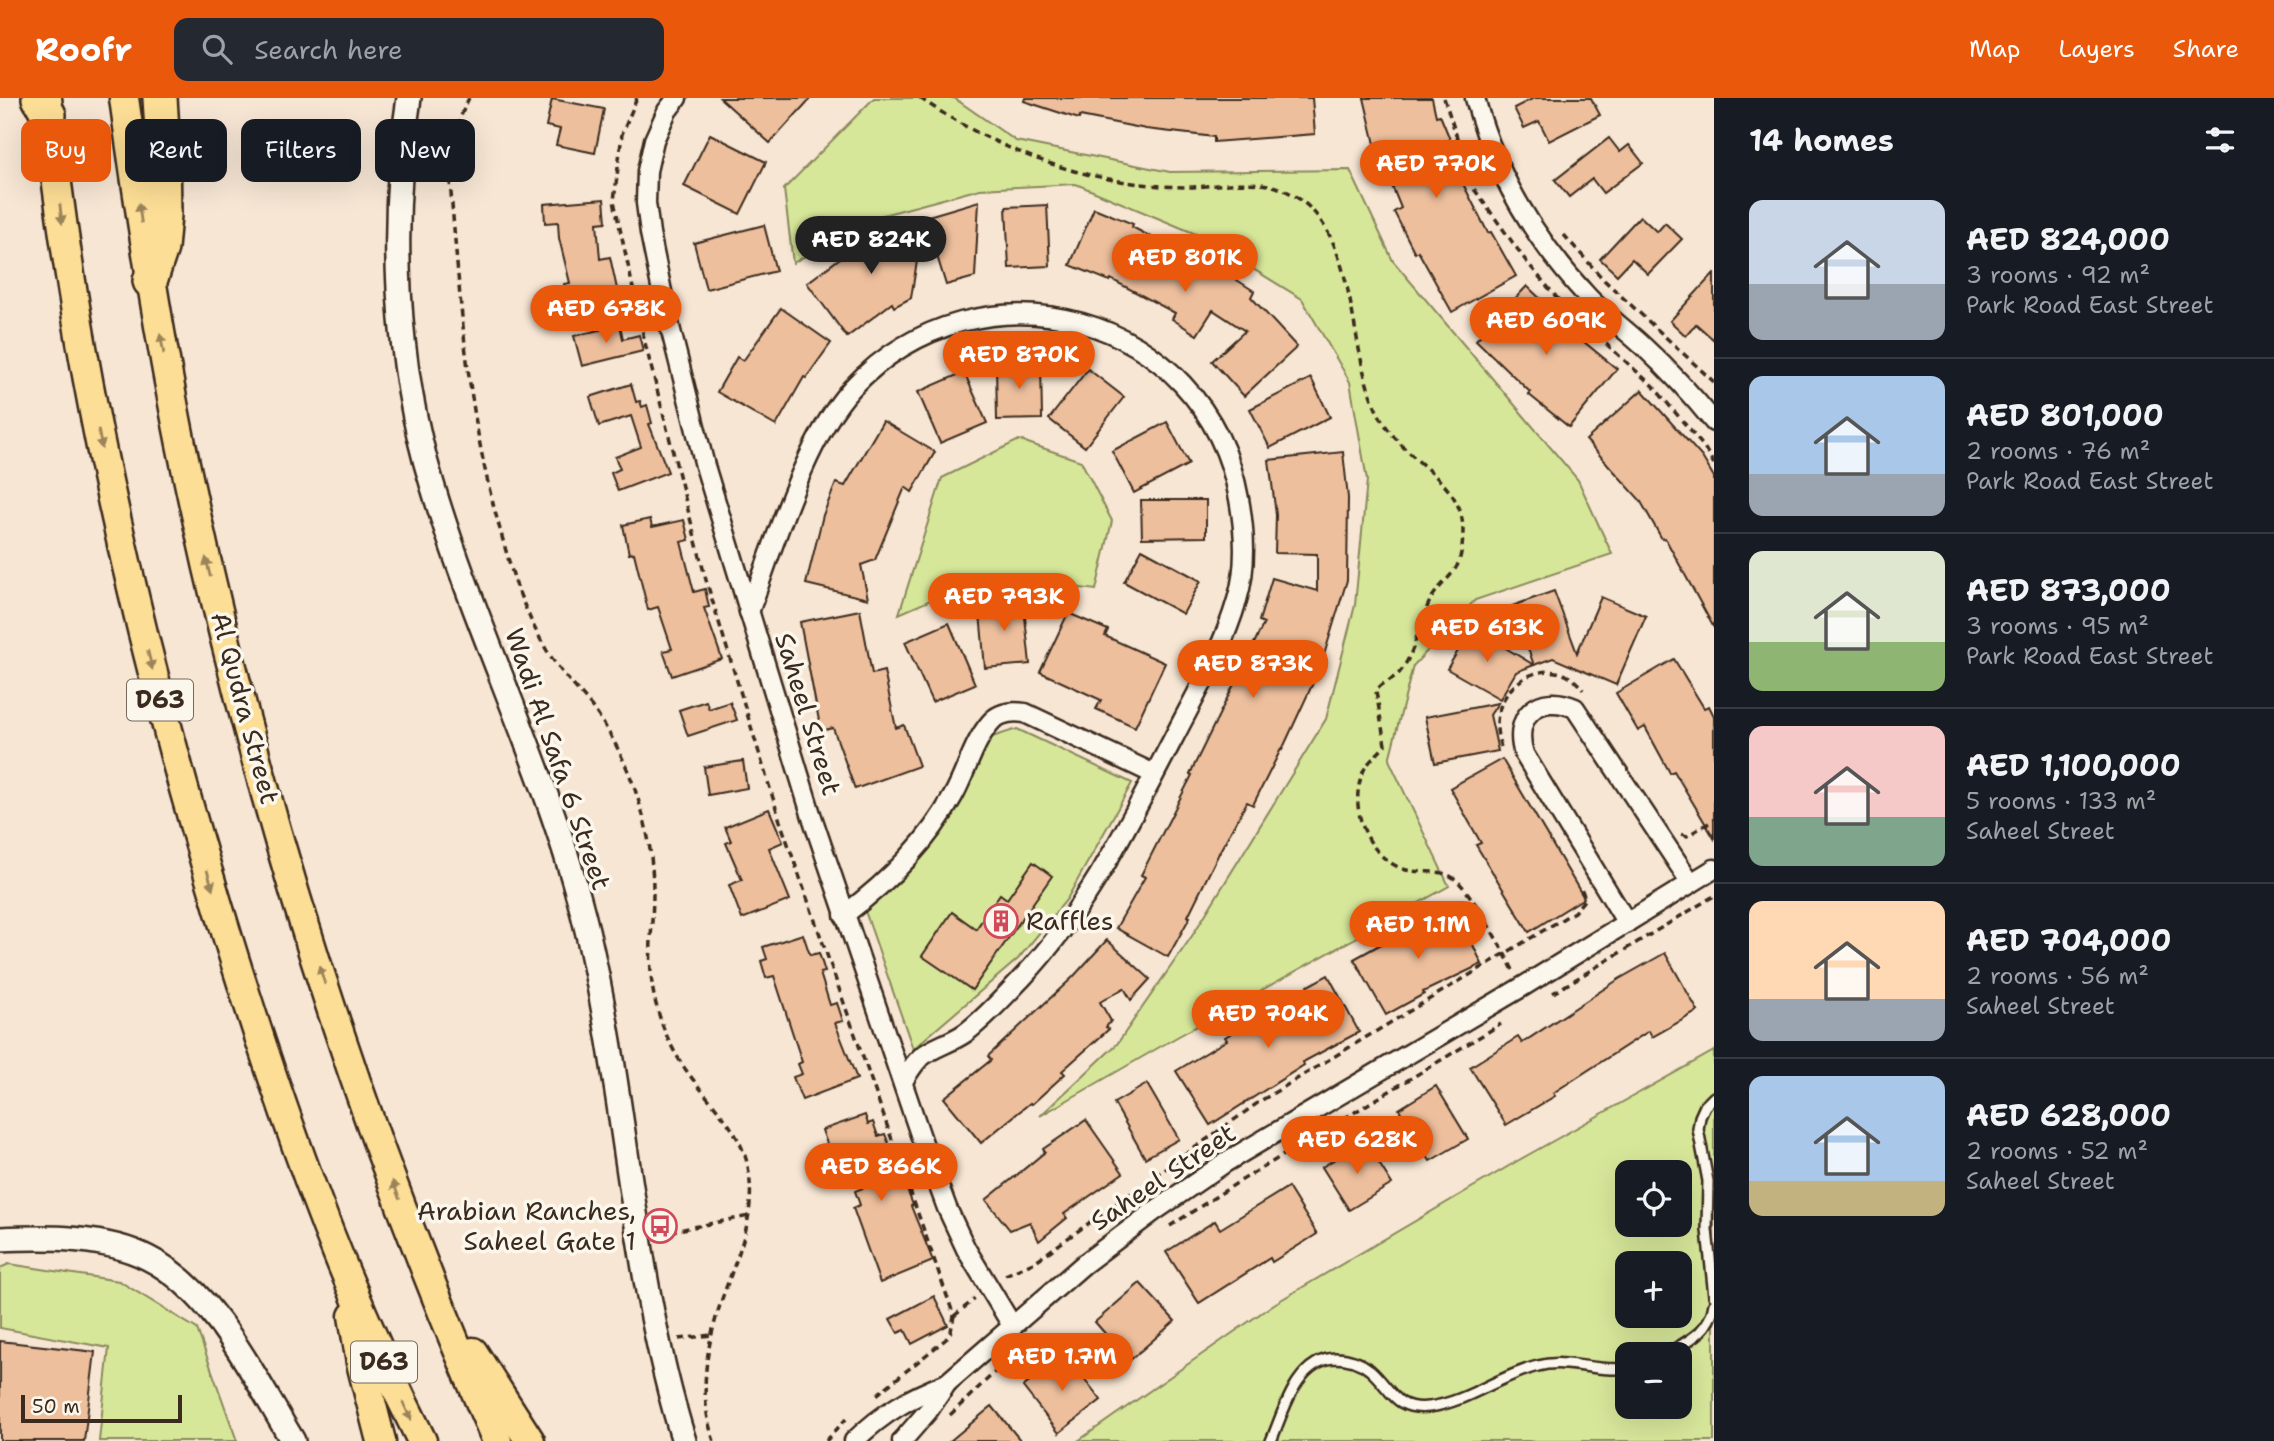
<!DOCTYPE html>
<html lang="en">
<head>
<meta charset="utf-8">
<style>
  :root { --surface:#171b24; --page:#242831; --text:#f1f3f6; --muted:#9ea1a6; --line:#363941; --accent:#ea580c }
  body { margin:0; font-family:"Shantell Sans",sans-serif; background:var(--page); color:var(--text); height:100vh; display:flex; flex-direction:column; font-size:26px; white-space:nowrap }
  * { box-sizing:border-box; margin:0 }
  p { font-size:23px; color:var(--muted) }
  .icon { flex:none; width:38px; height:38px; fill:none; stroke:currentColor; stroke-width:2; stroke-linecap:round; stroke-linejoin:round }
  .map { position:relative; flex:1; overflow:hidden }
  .side { display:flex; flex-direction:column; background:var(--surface); width:560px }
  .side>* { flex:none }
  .top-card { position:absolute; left:21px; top:21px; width:665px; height:63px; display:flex; gap:14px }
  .controls { position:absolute; left:1615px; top:1062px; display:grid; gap:14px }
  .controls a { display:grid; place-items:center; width:77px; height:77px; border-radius:14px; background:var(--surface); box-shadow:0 7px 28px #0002; font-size:35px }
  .scale { position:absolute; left:21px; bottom:18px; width:161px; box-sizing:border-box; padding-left:7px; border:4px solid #3b2a1e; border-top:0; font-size:19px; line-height:24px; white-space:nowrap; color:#3b2a1e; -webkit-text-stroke:5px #fbf7ec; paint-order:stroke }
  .price { position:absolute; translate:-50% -60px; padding:0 16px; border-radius:24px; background:var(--accent); color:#fff; font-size:23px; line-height:46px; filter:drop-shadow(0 2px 4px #0008) }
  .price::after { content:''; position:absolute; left:50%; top:42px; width:21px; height:16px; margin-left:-10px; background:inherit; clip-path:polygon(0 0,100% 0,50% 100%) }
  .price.current { background:#222; color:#fff }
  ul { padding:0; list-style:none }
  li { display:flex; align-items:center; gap:21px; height:175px; padding:0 35px }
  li+li { border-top:2px solid var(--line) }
  li span { display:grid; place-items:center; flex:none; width:196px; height:140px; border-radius:14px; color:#555 }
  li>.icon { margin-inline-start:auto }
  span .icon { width:84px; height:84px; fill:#fffc; stroke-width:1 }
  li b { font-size:30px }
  h2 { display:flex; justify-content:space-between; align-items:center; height:84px; padding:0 35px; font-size:30px }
  .chip { padding:0 24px; border-radius:14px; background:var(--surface); box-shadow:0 7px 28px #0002; font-size:24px; line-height:63px }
  .chip.current { background:var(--accent); color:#fff }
  header { display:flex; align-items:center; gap:42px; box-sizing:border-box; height:98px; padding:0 35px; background:var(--accent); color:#fff }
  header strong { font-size:33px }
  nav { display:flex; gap:38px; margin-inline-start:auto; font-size:24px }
  .search { width:490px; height:63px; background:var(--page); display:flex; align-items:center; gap:18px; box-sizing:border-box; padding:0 24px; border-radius:14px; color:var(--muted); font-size:26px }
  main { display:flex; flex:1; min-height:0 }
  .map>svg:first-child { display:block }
  .green { fill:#d7e79a; stroke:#89885c; stroke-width:2; fill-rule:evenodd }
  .building { fill:#edbf9d; stroke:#3b2a1e; stroke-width:2 }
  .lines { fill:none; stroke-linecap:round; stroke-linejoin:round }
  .service-casing { stroke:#3b2a1e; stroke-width:14 }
  .minor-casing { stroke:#3b2a1e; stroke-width:23 }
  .tertiary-casing { stroke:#3b2a1e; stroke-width:28 }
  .primary-casing { stroke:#3b2a1e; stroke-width:33 }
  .motorway-casing { stroke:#3b2a1e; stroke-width:38 }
  .path { stroke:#3b2a1e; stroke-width:3.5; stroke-dasharray:7 5; stroke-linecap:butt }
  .service { stroke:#fbf7ec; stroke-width:9 }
  .minor { stroke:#fbf7ec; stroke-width:18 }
  .tertiary { stroke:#fbf7ec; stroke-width:23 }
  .primary { stroke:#fdde96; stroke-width:28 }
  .motorway { stroke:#fdde96; stroke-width:33 }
  .oneway { fill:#9c845a }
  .labels { text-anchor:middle; stroke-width:7; stroke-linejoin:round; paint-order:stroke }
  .shield { fill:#fbf7ec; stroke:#75685c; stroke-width:2 }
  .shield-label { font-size:24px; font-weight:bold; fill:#3b2a1e }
  .street-label { font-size:26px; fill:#3b2a1e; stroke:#fbf7ec }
  .poi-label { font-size:26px; fill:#3b2a1e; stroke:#fbf7ec; text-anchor:start }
</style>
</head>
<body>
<header>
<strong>Roofr</strong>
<div class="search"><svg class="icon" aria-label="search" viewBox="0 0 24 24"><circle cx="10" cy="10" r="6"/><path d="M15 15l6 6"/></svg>Search here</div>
<nav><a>Map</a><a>Layers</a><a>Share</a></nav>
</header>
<main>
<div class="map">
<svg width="1714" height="1343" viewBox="0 0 1714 1343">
  <rect width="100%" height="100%" fill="#f7e6d4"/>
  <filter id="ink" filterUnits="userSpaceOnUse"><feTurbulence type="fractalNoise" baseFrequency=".0143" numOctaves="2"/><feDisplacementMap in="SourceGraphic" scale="14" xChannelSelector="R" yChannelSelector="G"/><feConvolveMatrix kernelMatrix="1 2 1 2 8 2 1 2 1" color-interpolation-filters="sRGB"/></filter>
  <g filter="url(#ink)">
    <g class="green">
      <path d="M874,0H954L1016,43L1170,74L1350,72L1393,163L1578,382L1612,456L1475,502L1413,568L1389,662L1449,788L1177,939L1040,1018L1117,946L1192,838L1326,621L1355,507L1367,382L1350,284L1302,201L1196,136L1076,86L980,91L872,120L793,165L784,91Z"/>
      <path d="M1019,342L1081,363L1112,423L1096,492L985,478L899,516L942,380Z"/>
      <path d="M1017,631L1132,685L1067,801L1018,861L913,951L863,807L900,777L989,640Z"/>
      <path d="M1714,953V1343H1078L1274,1206L1519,1062ZM1628,1074H1680V1127H1628ZM1628,1166H1680V1218H1628ZM1628,1256H1680V1309H1628Z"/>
      <path d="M9,1166L119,1183L197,1231L237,1343H99L109,1250L0,1230V1170Z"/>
    </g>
    <g class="building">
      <path d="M720,0H811L770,45Z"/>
      <path d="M1025,0H1312L1315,36L1214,44V39L1146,31L1080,18L1079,21L1024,3Z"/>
      <path d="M1364,0H1432L1436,18L1440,17L1461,68L1455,70L1488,135L1491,134L1516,178L1452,214L1418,153L1415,155L1394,114L1401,110L1375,46Z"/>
      <path d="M1534,0H1591L1600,17L1549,43L1539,23L1524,30L1514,10Z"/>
      <path d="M552,1L604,11L595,55L556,47L560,31L546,28Z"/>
      <path d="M710,36L766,64L740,116L684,88Z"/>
      <path d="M1609,40L1620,54L1629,47L1643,65L1603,95L1592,81L1569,99L1555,82Z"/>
      <path d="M604,101L606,124L597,125L600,161L610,159L617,191L568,202L564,186L570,185L559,140L558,124L545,125L544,106Z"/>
      <path d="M979,103L975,179L946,187L925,119Z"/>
      <path d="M1047,107L1050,168L1009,170L1006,109Z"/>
      <path d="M1094,110L1133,126L1132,129L1206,168L1209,164L1254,193L1251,199L1297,249L1244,298L1212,263L1245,233L1213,212L1197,237L1172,221L1175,215L1111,181L1110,183L1070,167Z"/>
      <path d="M1640,118L1657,134L1665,125L1682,141L1648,176L1632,161L1617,177L1600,161Z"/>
      <path d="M906,119L909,124L924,120L911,200L894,209L892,205L847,239L807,185L860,145L859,143Z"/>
      <path d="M764,127L776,173L706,191L694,145Z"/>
      <path d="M1714,175V242L1696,226L1686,238L1670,223Z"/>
      <path d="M1527,188L1569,228L1567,230L1617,271L1569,329L1528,296L1530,294L1476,242Z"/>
      <path d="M781,210L831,245L806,280L804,279L776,328L717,294L737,259L743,263Z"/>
      <path d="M620,227L623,241L639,237L643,253L582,268L574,238Z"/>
      <path d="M1041,264L1042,321L997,322L996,265Z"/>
      <path d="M1088,271L1124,299L1085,349L1049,321Z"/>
      <path d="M964,274L987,325L940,345L918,294Z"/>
      <path d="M1311,280L1330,319L1270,350L1250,311Z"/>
      <path d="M631,286L636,304L640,303L642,309L647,307L652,325L649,326L668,374L618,393L611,375L620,371L615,359L641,349L631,318L599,328L590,299Z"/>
      <path d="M1642,292L1702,359L1714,379V530L1665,440L1662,441L1640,402L1586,342Z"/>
      <path d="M883,323L935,354L912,394L905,389L875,462L861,467L868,501L806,486L823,417L836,385L845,388Z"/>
      <path d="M1167,324L1189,366L1134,395L1112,353Z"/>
      <path d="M1343,354L1348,400L1347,482L1320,570L1282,652L1281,651L1253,707L1247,704L1221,751L1188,818L1190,819L1168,859L1116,830L1145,779L1141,777L1192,677L1190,676L1264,525L1259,523L1272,480L1317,493V456L1275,455L1276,417L1269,362Z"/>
      <path d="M1141,402H1206V439L1142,440Z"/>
      <path d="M650,421L652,429L684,422L689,442L681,444L694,494L705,491L709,509L704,510L722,561L672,578L663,553L672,551L658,509L648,512L634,455L629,456L623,427Z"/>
      <path d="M1142,451L1201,483L1183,516L1124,484Z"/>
      <path d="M1554,493L1577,555L1601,499L1646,518L1616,587L1553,560L1534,567L1512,508Z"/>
      <path d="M1023,500L1030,566L985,570L979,504Z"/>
      <path d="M860,512L872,576L884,573L896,630L904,627L919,668L855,691L833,630L821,633L800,524Z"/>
      <path d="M1068,515L1108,532L1105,538L1165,565L1135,629L1096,611L1101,602L1040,574Z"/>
      <path d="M949,525L975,586L932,604L905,544Z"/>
      <path d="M1472,530L1534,567L1516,574L1500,601L1447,571Z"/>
      <path d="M1674,561L1704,610L1709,608L1714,618V740L1674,673L1670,675L1645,629L1638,633L1616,595Z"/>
      <path d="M706,603L709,611L730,604L737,622L688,638L679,612Z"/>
      <path d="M1498,605L1490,617L1498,653L1435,665L1425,619Z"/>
      <path d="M1502,661L1584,800L1529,834L1476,747L1481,745L1450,690Z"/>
      <path d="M743,663L747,690L708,697L704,669Z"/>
      <path d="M769,711L783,744L769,750L790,802L742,821L729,787L742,782L726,745L731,743L725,729Z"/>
      <path d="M1033,764L1052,778L972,892L922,858L952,814L976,831L1000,796L1007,801Z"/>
      <path d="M1456,811L1482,866L1423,894L1424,896L1386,917L1354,861L1392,840Z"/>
      <path d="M803,836L810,857L819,855L825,874L820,875L830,907L837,905L843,923L835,925L857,981L802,1002L793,979L802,976L798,966L802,964L774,878L766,880L761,863L767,861L763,849Z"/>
      <path d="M1107,842L1150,881L1131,902L1124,890L1100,904L1111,923L1106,929L1109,931L1062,973L1065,976L1032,1006L1030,1005L981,1045L944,1000L991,962L988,958L1073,879Z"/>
      <path d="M1665,855L1698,913L1652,939L1649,933L1553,995L1555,998L1506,1027L1470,969L1518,939L1522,945L1619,881Z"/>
      <path d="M1328,877L1359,934L1303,964L1304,967L1210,1027L1176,973L1227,942L1225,939L1295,898L1293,896Z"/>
      <path d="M1147,986L1179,1041L1145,1060L1114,1005Z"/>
      <path d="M1436,988L1468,1041L1430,1063L1399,1011Z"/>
      <path d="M865,1017L868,1026L873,1024L878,1038L885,1036L892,1054L885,1057L898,1091L906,1089L913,1107L911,1108L933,1163L880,1185L853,1110L860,1107L855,1093L878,1084L866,1051L833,1062L822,1032Z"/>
      <path d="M1086,1022L1123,1075L1064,1116L1067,1120L1039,1143L1030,1124L1010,1132L986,1102L1045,1054L1043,1051Z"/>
      <path d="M1365,1043L1392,1086L1349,1112L1322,1069Z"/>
      <path d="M1288,1089L1317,1136L1272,1164L1270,1160L1199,1205L1166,1154L1215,1123L1220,1131Z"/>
      <path d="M1140,1185L1175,1223L1129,1263L1095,1224Z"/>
      <path d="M934,1198L948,1227L912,1246L905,1232L898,1235L890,1221Z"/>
      <path d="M0,1243L95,1254L84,1343H0Z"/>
      <path d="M1065,1256L1101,1302L1059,1335L1023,1289Z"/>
      <path d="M992,1308L1021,1343H950Z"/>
    </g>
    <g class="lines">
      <g class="service-casing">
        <g id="service">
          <path d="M1714,999L1705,1008L1700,1019L1698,1031L1708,1083L1707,1132L1714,1198"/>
          <path d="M1666,1256C1688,1243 1710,1234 1714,1206"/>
          <path d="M1271,1343C1284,1313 1296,1262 1335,1260C1347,1260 1360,1264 1370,1272C1391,1290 1394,1313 1429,1309C1468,1304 1500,1277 1538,1268C1567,1260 1598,1275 1628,1270"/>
        </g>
      </g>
      <g class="minor-casing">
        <g id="minor">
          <path d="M677,0L667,13L654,42L647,73L646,105L650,135L666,213L705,368L811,716L924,1048L947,1110L966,1151L1013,1229"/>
          <path d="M1475,0C1495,76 1534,141 1588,199C1605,217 1626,232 1644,249C1669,272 1692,297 1714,324"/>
          <path d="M749,514C774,448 805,341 852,290C980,154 1206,215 1239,401C1245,434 1247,470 1237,502C1223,551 1196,596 1173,641C1129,725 1088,810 1022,880C1007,896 982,923 965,935C951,945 932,949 920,960C913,966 908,976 903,983"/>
          <path d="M844,817C888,784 927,746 953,698C966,675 973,645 990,625C999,614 1012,613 1025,615L1154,676"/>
          <path d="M1627,825L1524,656C1512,618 1539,594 1575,610L1691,785"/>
          <path d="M854,1343C884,1314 909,1300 947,1285"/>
          <path d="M902,1343L928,1313L947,1285L1084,1166L1153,1114L1226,1064L1522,889L1714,771"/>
        </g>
      </g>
      <g class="tertiary-casing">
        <g id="tertiary">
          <path d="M409,0C389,124 395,265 432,386C477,537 550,678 587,832C627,1001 632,1177 684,1343"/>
          <path d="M0,1141C47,1139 105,1138 148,1160C215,1193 255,1281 293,1343"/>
        </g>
      </g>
      <g class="primary-casing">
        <g id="primary">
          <path d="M47,0C75,275 139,547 219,811C274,993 336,1173 422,1343"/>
          <path d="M124,0C140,116 158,232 181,346C251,687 357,1024 497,1343"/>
          <path d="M353,1218L361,1265L381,1343"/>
          <path d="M473,1254L530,1343"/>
        </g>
      </g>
      <g class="motorway-casing">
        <g id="motorway">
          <path d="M39,0L49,17"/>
          <path d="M150,183L161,150L164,117L163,48L160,0"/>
        </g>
      </g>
      <g class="path">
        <path d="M469,0C455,27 451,54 450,83C460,199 467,315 499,428C507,456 514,485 526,511C535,532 545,552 559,570C571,586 586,600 597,616C615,642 629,671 638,701C648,730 653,763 653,793C653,834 645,873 658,913C665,939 678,963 695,984C715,1010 741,1034 748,1069C757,1118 739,1153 723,1198C707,1244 697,1296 714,1343"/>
        <path d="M637,0L622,36L614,103L645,245L706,482L780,723L954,1218L951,1233L946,1241L874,1299"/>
        <path d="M920,0C998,54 1091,88 1187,89C1218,89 1256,78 1286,93C1362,130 1345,250 1378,315C1387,332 1401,348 1415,360C1438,381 1462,397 1463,431C1463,443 1462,457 1457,468C1451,479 1438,489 1431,501C1419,523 1416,554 1400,574C1393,582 1382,584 1376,593L1385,647C1379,656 1369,662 1364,672C1347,707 1366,758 1403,771C1420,777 1439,769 1455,781C1471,793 1503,852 1513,872"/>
        <path d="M1444,0L1474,91L1526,163L1563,207L1654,289L1704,349L1714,366"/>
        <path d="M1564,137L1604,182L1714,284"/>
        <path d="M1501,649C1479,590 1552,547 1583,592"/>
        <path d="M1682,736L1687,738L1714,722"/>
        <path d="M1553,895L1714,798"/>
        <path d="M1170,1128L1237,1085L1501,926"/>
        <path d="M658,1136L749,1118"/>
        <path d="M1005,1177L1033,1165L1262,1002L1574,814L1585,801L1582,792"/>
        <path d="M954,1218L975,1201"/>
        <path d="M679,1241L711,1237"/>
        <path d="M950,1317L1020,1250"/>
        <path d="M826,1343L846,1321"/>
      </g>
      <use href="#service" class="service"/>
      <use href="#minor" class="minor"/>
      <use href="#tertiary" class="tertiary"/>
      <use href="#primary" class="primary"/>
      <use href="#motorway" class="motorway"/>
    </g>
    <defs><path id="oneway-solid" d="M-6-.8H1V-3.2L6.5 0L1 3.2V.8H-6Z" transform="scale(1.75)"/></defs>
    <g class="oneway">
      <use href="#oneway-solid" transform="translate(140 115) rotate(-98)"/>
      <use href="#oneway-solid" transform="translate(61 116) rotate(83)"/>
      <use href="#oneway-solid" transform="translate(162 246) rotate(-101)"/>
      <use href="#oneway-solid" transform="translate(100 341) rotate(79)"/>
      <use href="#oneway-solid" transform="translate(208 469) rotate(-103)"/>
      <use href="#oneway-solid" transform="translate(150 562) rotate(76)"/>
      <use href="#oneway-solid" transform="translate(210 782) rotate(73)"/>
      <use href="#oneway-solid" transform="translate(322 877) rotate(-108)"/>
      <use href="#oneway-solid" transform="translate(396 1092) rotate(-111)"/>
      <use href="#oneway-solid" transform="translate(407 1313) rotate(65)"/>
    </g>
  </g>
  <defs>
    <g id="building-ring" transform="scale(1.75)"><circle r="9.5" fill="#fbf7ec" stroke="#d1495b" stroke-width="1.5"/><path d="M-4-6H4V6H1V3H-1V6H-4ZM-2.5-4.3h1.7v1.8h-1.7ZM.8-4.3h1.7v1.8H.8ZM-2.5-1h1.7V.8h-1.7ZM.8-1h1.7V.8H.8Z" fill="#d1495b"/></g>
    <g id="bus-ring" transform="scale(1.75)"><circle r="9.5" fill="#fbf7ec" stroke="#d1495b" stroke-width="1.5"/><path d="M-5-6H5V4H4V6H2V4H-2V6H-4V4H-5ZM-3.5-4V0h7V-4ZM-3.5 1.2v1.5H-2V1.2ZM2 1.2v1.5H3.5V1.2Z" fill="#d1495b"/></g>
  </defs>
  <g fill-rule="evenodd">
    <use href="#building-ring" x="1001" y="823"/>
    <use href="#bus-ring" x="660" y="1128"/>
  </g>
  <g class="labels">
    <g class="shield">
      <rect x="127" y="581.5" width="66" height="41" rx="5"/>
      <rect x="351" y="1243.5" width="66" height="41" rx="5"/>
    </g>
    <g class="shield-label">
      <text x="160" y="610">D63</text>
      <text x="384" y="1272">D63</text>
    </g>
    <g class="street-label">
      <text transform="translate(245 610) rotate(75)" y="9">Al Qudra Street</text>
      <text transform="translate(808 616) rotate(73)" y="9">Saheel Street</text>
      <text transform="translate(558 661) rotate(71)" y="9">Wadi Al Safa 6 Street</text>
      <text transform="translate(1163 1079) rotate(-34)" y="9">Saheel Street</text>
    </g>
    <g class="poi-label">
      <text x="1026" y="832">Raffles</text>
      <text x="636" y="1122" text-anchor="end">Arabian Ranches,<tspan x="636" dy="30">Saheel Gate 1</tspan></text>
    </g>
  </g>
</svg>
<div class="controls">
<a><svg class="icon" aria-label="locate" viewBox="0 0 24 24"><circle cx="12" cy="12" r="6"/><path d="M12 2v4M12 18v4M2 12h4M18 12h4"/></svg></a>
<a>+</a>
<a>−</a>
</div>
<div class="scale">50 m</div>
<b class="price" style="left:1436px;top:102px">AED 770K</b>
<b class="price current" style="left:871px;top:178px">AED 824K</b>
<b class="price" style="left:1185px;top:196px">AED 801K</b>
<b class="price" style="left:606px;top:247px">AED 678K</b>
<b class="price" style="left:1546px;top:259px">AED 609K</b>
<b class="price" style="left:1019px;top:293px">AED 870K</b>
<b class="price" style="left:1004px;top:535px">AED 793K</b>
<b class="price" style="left:1487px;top:566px">AED 613K</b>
<b class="price" style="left:1253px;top:602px">AED 873K</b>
<b class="price" style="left:1418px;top:863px">AED 1.1M</b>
<b class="price" style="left:1268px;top:952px">AED 704K</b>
<b class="price" style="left:1357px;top:1078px">AED 628K</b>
<b class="price" style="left:881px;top:1105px">AED 866K</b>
<b class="price" style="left:1062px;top:1295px">AED 1.7M</b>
<div class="top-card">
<a class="chip current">Buy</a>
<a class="chip">Rent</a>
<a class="chip">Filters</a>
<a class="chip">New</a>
</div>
</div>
<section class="side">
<h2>14 homes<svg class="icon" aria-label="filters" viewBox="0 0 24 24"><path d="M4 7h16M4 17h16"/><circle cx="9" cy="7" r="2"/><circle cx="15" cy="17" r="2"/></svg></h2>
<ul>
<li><span style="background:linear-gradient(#c9d6e8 60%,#9aa5b1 0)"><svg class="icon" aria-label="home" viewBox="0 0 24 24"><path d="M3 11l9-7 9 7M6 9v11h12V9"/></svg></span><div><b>AED 824,000</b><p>3 rooms · 92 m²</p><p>Park Road East Street</p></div></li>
<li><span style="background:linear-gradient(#a9c7e8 70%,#9aa5b1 0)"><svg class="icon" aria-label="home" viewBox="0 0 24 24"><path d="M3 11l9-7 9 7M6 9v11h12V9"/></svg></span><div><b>AED 801,000</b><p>2 rooms · 76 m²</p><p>Park Road East Street</p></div></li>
<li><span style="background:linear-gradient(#dfe7d0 65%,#8fb573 0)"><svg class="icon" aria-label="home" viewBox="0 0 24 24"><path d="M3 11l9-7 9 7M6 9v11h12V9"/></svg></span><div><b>AED 873,000</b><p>3 rooms · 95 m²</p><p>Park Road East Street</p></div></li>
<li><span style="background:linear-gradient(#f6c9c9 65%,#7fa58c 0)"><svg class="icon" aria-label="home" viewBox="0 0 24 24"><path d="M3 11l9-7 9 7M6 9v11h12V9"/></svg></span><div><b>AED 1,100,000</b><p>5 rooms · 133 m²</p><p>Saheel Street</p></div></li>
<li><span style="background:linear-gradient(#ffd9b3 70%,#9aa5b1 0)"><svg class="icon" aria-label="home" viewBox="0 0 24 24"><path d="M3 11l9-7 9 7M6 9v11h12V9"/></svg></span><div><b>AED 704,000</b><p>2 rooms · 56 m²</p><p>Saheel Street</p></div></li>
<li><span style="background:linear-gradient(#a9c7e8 75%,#c2b280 0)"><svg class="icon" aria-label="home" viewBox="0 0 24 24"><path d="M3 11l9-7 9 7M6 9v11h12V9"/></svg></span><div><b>AED 628,000</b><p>2 rooms · 52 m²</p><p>Saheel Street</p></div></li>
</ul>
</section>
</main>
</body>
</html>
